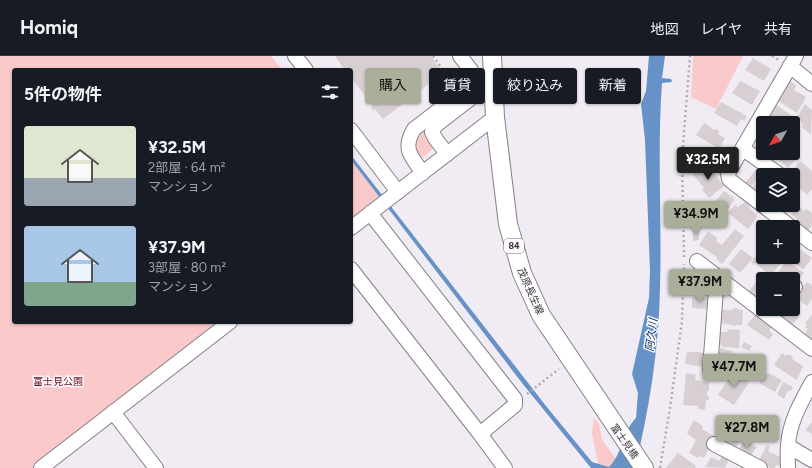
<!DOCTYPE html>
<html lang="ja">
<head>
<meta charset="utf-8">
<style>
  :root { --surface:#171b24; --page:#20242c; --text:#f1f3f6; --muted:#9ea1a6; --line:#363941; --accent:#aaaf9a }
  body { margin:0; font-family:Figtree,"Noto Sans JP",sans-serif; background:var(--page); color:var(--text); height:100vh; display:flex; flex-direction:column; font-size:15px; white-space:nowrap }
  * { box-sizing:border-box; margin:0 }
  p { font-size:13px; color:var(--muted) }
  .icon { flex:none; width:22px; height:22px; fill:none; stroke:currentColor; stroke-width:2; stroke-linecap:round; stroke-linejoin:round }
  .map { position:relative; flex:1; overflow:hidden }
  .sheet { position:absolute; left:12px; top:12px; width:341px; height:256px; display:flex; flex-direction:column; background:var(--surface); border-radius:4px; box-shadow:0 1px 3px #0004 }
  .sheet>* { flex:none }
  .guide { position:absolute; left:365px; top:12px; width:380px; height:36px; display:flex; gap:8px }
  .needle { width:26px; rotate:230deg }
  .fabs { position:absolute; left:756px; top:60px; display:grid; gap:8px }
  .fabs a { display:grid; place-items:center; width:44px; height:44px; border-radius:4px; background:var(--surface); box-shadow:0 1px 3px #0004; font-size:20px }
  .price { position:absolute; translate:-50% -34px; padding:0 9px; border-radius:4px; background:var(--accent); color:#111; font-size:13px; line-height:26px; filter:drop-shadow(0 1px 2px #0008) }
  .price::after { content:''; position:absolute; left:50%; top:24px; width:12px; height:9px; margin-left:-6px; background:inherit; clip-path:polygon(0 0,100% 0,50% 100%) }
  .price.active { background:#222; color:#fff }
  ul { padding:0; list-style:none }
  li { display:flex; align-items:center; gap:12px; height:100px; padding:0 12px }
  li span { display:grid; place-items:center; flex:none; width:112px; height:80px; border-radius:4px; color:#555 }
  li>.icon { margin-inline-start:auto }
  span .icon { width:48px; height:48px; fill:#fffc; stroke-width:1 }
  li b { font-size:17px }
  h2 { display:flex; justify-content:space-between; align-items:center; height:48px; padding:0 12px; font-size:17px }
  .tag { padding:0 14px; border-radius:4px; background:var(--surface); box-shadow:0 1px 3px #0004; font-size:14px; line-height:36px }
  .tag.active { background:var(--accent); color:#111 }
  header { display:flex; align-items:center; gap:24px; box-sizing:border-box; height:56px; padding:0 20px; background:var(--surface); border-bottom:1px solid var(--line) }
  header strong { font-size:19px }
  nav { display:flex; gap:22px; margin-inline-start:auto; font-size:14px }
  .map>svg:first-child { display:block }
  .green { fill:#f9cac9 }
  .water { fill:#6692c7 }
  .building { fill:#d8cfd3 }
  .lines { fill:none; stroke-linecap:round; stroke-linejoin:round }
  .minor-casing { stroke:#858086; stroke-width:16 }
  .major-casing { stroke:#858086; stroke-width:20 }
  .path { stroke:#b0abb2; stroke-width:2.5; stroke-dasharray:2 3; stroke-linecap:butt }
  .minor { stroke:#fff; stroke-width:14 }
  .major { stroke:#fff; stroke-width:18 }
  .labels { text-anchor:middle; stroke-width:3; stroke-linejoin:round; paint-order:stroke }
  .shield { fill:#fdfafe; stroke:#726f73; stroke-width:1 }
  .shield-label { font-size:9px; font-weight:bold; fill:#363437 }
  .street-label { font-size:10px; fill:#363437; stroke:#fdfafe }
  .park-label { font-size:10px; fill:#690d19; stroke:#fdfafe }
  .water-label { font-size:11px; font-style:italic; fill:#043566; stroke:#fdfafe }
</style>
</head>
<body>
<header>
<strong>Homiq</strong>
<nav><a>地図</a><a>レイヤ</a><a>共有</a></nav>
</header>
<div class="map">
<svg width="812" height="412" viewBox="0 0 812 412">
  <rect width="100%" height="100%" fill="#f1ebf3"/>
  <g class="green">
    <path d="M0,0H271L282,14H14V266H230L41,412H0Z"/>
    <path d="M693,0H743L716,53L691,41Z"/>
    <path d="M428,68L435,91L420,104L416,99C415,84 418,79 428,68Z"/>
    <path d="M351,104L384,147L351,172Z"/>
    <path d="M594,361L599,368L602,384L616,403L609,411L598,408L592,377Z"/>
  </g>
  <path class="water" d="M649,0H665L662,22L671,23L672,26L662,27C657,95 662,164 660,232C659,293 649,354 635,412H591L522,327L351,104V99L546,350L592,406L609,411C623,397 622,376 636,362L638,337L632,318L649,242L650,215L645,84L641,48L646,35Z"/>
  <g class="building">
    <path d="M335,0H431L443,17L383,63L375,53L373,55L371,51L373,50L351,22V14H343L344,13Z"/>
    <path d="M753,2L771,13L764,25L745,14Z"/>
    <path d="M788,24L796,29L794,34L806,41L797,57L777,44Z"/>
    <path d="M740,25L760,35L752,49L732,37Z"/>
    <path d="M721,46L747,60L744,65L741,63L737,70L714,57Z"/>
    <path d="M775,48L794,61L790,67H777L767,60Z"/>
    <path d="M805,48L812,54L811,78L802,72L803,69L801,66V65L797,61Z"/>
    <path d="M704,67L714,74L716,73L719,75L718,78L725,82L719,93L696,79Z"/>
    <path d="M759,83L763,86V97H770L766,102L752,93Z"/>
    <path d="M793,95L799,100L788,112L773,99L774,97H793Z"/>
    <path d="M800,105L812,115V133L807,139L793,127V119H789Z"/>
    <path d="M704,109L706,111L708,110L724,130L709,142L702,134L704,132L693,119Z"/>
    <path d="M758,111L763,116L750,132L745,127Z"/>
    <path d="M759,124L763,127V134L759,140L751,133Z"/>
    <path d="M724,135L735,143L727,154L715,146Z"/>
    <path d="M745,146L750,151V153L758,160L748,173L728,157L735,149L738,151Z"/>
    <path d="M798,150L804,155L807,153L812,157V169L808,175L797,166V163L791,158Z"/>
    <path d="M735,173L744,180L722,208L716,203L717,201L699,189L708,175L717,182L716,185L722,189Z"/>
    <path d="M693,174H699V184L693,185Z"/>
    <path d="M793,182L796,184L793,188L812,202L803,214L787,201H793Z"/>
    <path d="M741,193L753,202L740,217L729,208Z"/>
    <path d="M756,199L768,208L770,205L766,202L767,201H777L782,205L771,220L755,207L754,209L751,206Z"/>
    <path d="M787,204L804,217L797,226L792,221L790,223H773Z"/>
    <path d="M758,224L763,228V247L748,236Z"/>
    <path d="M807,226L812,229V243L807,250L795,240Z"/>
    <path d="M692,241L709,242V253L692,252Z"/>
    <path d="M733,252L743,254L742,269H736V270L720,267L721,254H733Z"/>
    <path d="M783,253H789L799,261L792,269L790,270L778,260Z"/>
    <path d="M755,259L772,270L769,275L773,278L769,284L747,269Z"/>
    <path d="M812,259V283L805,277L808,273L805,271L807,269L805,267Z"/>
    <path d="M728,273L740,274L739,292L722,291L720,288V276H727Z"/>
    <path d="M744,286L752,290L749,295L741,291Z"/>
    <path d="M720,292L732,295V297H735L733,304L731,303L729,316L715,313L716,298H719Z"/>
    <path d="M687,296H699L707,298L704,311L685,308Z"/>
    <path d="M782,297L786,300L788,298L793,301L792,303L803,310L797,324L774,309Z"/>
    <path d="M743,301L755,308L757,304L766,308L756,325L736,314Z"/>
    <path d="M733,316L749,326L734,349L718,339Z"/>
    <path d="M686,317L696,319L695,324L709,326V335H707V340H709V344H706L705,354L698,353V350L683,349Z"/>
    <path d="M768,317L782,324L775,336L759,327L765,318L767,319Z"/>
    <path d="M783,326L793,331L791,335H788L784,343L777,338Z"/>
    <path d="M694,364L703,370L702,373L714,380L713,385L704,402L700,400L698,402L689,397L696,384L687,377Z"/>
    <path d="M812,366V378L805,374Z"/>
    <path d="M736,377L743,380L736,392L730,388Z"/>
    <path d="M744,384L757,391L749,402L738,395Z"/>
    <path d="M767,389L770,390L768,395L784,403L779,410L776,409L775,412H770L758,406Z"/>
    <path d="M678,397L696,410L695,412H666Z"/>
    <path d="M723,399L729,404L725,412L705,411L711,401L719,405Z"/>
  </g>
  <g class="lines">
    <g class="minor-casing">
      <g id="minor">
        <path d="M295,0L306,14"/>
        <path d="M790,10L812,28"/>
        <path d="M351,74L398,136"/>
        <path d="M743,93L780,119"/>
        <path d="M447,98L435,82L432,76L435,70L470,43L471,14L460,0"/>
        <path d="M423,117C411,100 402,93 414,73L470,30"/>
        <path d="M370,157L515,343V349L480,378L505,412"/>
        <path d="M791,171L731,125L729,123L728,117L796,0"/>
        <path d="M351,172L495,61"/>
        <path d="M793,172L812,187"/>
        <path d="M697,205L812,293"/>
        <path d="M351,213L480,378"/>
        <path d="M793,233L795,231"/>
        <path d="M710,313L717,221"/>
        <path d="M113,356L156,412"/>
        <path d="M714,388L760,412"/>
        <path d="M788,390L812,404"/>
        <path d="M41,412L230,266"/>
        <path d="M788,412C788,405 787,397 788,390C789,367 801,346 812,326"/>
      </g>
    </g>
    <g class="major-casing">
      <path id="major" d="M492,0L495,61L508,168L522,217L541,259L644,412"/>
    </g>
    <g class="path">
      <path d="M433,0L453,27"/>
      <path d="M772,0L779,4"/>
      <path d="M684,201L682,102L690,0"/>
      <path d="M527,338L559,313"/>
      <path d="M660,412L670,352L682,265L684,208"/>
    </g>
    <use href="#minor" class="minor"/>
    <use href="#major" class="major"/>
  </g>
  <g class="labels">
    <rect class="shield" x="504" y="183" width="20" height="14" rx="3"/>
    <g class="shield-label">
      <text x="514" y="193">84</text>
    </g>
    <g class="street-label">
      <text transform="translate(531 235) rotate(66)" y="4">茂原長生線</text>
      <text transform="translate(625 385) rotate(55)" y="4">富士見橋</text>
    </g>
    <g class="park-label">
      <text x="58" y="329">富士見公園</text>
    </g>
    <g class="water-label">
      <text transform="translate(651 279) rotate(-83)" y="4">阿久川</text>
    </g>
  </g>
</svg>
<div class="fabs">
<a><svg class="needle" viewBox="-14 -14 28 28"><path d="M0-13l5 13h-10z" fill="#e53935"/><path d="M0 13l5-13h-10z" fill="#9ea1a6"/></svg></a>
<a><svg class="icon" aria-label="layers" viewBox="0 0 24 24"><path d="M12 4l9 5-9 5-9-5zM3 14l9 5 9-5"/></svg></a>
<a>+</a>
<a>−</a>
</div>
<b class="price active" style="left:708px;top:125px">¥32.5M</b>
<b class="price" style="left:696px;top:179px">¥34.9M</b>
<b class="price" style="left:700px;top:247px">¥37.9M</b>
<b class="price" style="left:734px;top:332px">¥47.7M</b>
<b class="price" style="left:747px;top:393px">¥27.8M</b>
<div class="guide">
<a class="tag active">購入</a>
<a class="tag">賃貸</a>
<a class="tag">絞り込み</a>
<a class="tag">新着</a>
</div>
<section class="sheet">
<h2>5件の物件<svg class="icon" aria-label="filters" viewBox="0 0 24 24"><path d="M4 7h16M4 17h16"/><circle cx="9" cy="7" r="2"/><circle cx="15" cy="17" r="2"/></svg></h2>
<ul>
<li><span style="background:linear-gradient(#dfe7d0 65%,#9aa5b1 0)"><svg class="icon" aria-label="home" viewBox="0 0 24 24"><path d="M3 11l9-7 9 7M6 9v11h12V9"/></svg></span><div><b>¥32.5M</b><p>2部屋 · 64 m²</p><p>マンション</p></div></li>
<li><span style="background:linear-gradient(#a9c7e8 70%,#7fa58c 0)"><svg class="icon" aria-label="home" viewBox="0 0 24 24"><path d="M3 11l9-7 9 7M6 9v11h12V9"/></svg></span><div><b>¥37.9M</b><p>3部屋 · 80 m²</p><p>マンション</p></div></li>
</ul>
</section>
</div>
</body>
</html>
